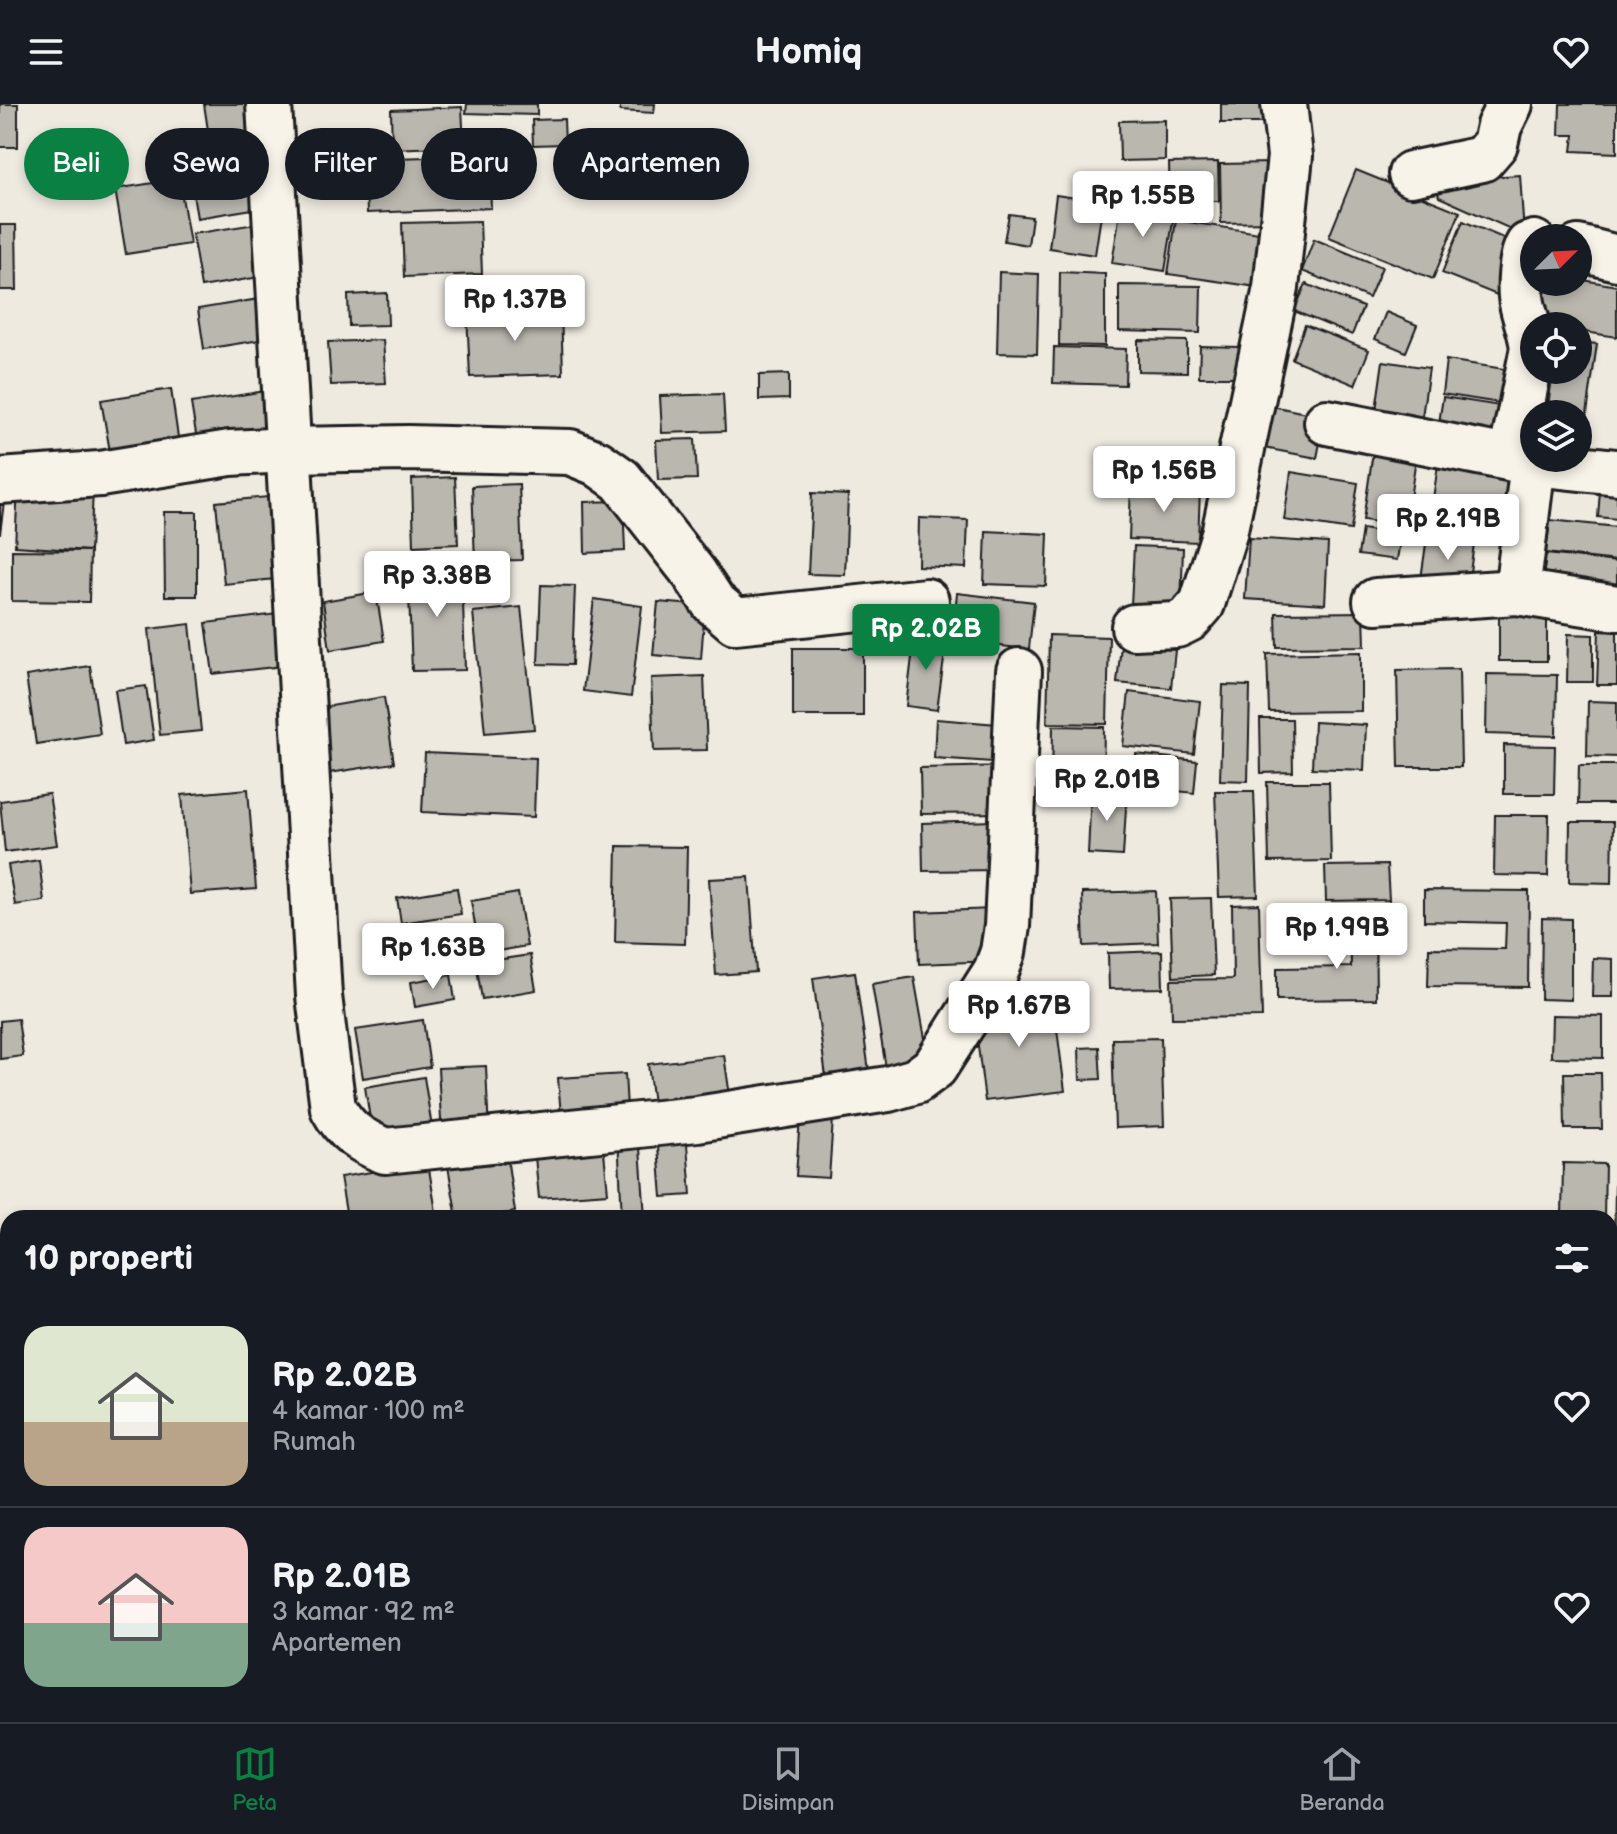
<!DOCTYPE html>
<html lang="id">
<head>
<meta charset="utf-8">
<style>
  :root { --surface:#171b24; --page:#242831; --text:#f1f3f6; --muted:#9ea1a6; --line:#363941; --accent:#0b8043 }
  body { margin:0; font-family:"Balsamiq Sans",sans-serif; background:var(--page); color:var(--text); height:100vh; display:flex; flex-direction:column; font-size:30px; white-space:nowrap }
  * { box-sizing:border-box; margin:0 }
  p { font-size:26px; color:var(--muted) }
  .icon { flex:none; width:44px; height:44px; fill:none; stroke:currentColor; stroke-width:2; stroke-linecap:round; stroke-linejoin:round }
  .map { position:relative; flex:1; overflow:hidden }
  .panel { position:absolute; left:0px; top:1106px; width:1618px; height:512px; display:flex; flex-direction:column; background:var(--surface); border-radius:24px 24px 0 0; box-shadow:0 4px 12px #0003 }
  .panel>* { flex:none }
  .hud { position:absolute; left:24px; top:24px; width:800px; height:72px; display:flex; gap:16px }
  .needle { width:52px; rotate:66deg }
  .controls { position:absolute; left:1520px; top:120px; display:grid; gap:16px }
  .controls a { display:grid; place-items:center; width:72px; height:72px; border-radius:50%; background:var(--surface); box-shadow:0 4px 12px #0003; font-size:40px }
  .price { position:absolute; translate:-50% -68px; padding:0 18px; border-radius:8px; background:#fff; color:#222; font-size:26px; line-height:52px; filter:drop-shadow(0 2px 4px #0008) }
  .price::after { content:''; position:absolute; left:50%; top:48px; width:24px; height:18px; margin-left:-12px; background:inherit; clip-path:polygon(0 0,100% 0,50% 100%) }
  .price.current { background:var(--accent); color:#fff }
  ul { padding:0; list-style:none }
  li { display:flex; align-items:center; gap:24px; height:200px; padding:0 24px }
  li+li { border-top:2px solid var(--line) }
  li span { display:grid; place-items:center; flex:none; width:224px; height:160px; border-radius:24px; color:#555 }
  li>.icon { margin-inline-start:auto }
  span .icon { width:96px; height:96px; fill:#fffc; stroke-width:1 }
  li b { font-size:34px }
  h2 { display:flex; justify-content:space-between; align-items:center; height:96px; padding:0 24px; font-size:34px }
  .pill { padding:0 28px; border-radius:36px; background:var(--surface); box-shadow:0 4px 12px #0003; font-size:28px; line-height:72px }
  .pill.current { background:var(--accent); color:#fff }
  header { display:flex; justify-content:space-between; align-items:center; height:104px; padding:0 24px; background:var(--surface); font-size:36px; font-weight:800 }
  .tab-bar { display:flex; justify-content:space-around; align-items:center; height:112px; border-top:2px solid var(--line); background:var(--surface); font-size:22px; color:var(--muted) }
  .tab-bar a { display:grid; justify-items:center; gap:4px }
  .tab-bar .current { color:var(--accent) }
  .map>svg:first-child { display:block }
  .building { fill:#bab7af; stroke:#1c1c1c; stroke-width:2 }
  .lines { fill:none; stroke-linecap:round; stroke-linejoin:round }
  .minor-casing { stroke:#1c1c1c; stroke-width:50 }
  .minor { stroke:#f7f3e8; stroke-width:44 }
</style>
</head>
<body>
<header><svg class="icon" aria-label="menu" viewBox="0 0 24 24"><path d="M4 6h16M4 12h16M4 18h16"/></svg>Homiq<svg class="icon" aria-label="heart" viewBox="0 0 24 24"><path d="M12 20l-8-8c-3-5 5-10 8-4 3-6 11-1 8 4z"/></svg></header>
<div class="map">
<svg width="1617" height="1618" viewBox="0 0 1617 1618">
  <rect width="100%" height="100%" fill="#eeeae0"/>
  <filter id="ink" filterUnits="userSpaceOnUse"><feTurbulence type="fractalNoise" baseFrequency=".0125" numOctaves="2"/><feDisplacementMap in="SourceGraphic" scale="16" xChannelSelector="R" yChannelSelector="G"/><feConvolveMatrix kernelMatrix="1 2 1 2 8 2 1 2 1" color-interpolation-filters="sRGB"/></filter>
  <g filter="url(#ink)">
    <g class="building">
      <rect x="0" y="0" width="18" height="43"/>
      <path d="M204,0H261L267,37L211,46Z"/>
      <path d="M467,0H537V11L466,9Z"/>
      <path d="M620,0H655L654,9L620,7Z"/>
      <path d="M1221,0H1272L1273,19H1221Z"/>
      <path d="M1560,0H1617V49L1572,47L1574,31H1559Z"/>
      <path d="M462,3L464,42L392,45L391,6Z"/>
      <path d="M564,15L565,40L533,41L532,16Z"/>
      <path d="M1165,16V56L1120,57L1119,17Z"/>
      <path d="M489,51L491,104L367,109L365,55Z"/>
      <path d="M262,54L271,102L197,114L189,66Z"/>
      <path d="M1218,58L1219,97H1170L1169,59Z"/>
      <path d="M1270,59L1271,118L1221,119L1220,60Z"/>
      <path d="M1356,66L1460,108L1433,175L1329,133Z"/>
      <path d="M1520,71L1524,131L1439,93L1435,76Z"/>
      <path d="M179,75L190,140L126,150L115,85Z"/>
      <path d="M1056,91L1103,98L1095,151L1049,144Z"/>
      <path d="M1121,102L1174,111L1165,167L1112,159Z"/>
      <path d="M1009,110L1032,113L1028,141L1004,137Z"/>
      <path d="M1176,116L1272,131L1264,184L1168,170Z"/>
      <path d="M480,117L482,170L404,173L402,119Z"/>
      <path d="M1463,117L1522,142L1502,193L1442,169Z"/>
      <path d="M268,118L277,170L201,183L192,130Z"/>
      <path d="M0,121H16L17,186H0Z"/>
      <path d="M1314,135L1382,163L1369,194L1302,167Z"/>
      <path d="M999,168L1039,170L1037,250L997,249Z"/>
      <path d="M1060,168L1105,170V242L1059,241Z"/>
      <path d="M1578,175L1617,182V233L1578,227V222L1540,221L1547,178H1578Z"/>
      <path d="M1306,180L1363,203L1352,231L1294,207Z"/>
      <path d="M1119,181L1201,182L1200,229L1119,227Z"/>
      <path d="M387,189L388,221L349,222L348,191Z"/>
      <path d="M259,195L266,235L204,245L198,205Z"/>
      <path d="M561,206L563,270L470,273L467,209Z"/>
      <path d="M1386,208L1417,221L1406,248L1375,235Z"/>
      <path d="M1305,221L1369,246L1355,281L1292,255Z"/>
      <path d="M383,236L386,279L331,281L328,238Z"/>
      <path d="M1138,236L1187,237V268L1138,267Z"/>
      <path d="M1578,238L1597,240L1581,352H1578V310H1547L1553,266H1578Z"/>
      <path d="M1200,242L1239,243L1238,273H1199Z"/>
      <path d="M1054,243L1126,245L1125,281L1053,279Z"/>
      <path d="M1446,256L1524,268L1519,302L1442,290Z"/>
      <path d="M1383,257L1429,264L1420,327L1374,320Z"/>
      <path d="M789,270V295L759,296V271Z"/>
      <path d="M171,285L181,354L113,365L101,296Z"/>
      <path d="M265,287L272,331L198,342L191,299Z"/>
      <path d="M723,290L725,327L662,329L660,292Z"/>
      <path d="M1443,293L1513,304L1508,343L1437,332Z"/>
      <path d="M1272,302L1325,313L1317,354L1264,344Z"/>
      <path d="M695,335L697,375L658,376L656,336Z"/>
      <path d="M1374,341L1417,347L1406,422L1363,416Z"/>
      <path d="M1440,347L1514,357L1504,434L1429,422Z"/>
      <path d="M1291,368L1358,379L1351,426L1284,416Z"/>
      <path d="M455,373L458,440L414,442L412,375Z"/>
      <path d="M1601,373L1617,374V415L1598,413Z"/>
      <path d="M519,380L522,456L475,457L472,382Z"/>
      <path d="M0,381L6,382L0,430Z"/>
      <path d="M1131,381L1200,385L1198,438L1129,435Z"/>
      <path d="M18,382L93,387L90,447L15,442Z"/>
      <path d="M812,389L848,391L845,471L808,470Z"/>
      <path d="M278,392L286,474L224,480L216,398Z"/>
      <path d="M623,397L625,447L585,449L584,398Z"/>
      <path d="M164,408H197V492H165Z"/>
      <path d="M919,414L968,416L966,464L918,462Z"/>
      <path d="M1550,416L1617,423V457L1546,449Z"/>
      <path d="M1362,425L1401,431L1397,456L1358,451Z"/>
      <path d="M986,427L1048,430L1046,482L984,480Z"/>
      <path d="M1427,433L1474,440L1468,482L1421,475Z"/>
      <path d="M1249,434L1328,439L1325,500L1245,495Z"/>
      <path d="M1134,442L1183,444L1181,504L1131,501Z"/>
      <path d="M12,446L90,447L89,498L12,497Z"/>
      <path d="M1546,450L1617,458V491L1542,483Z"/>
      <path d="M462,463L465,566L412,567L408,465Z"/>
      <path d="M541,481L575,482L572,561L538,560Z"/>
      <path d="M376,488L384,537L330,546L323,497Z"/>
      <path d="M957,489L1034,498L1029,545L952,537Z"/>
      <path d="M594,495L642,502L631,593L583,587Z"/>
      <path d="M658,498L705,502L701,555L653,551Z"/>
      <path d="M521,503L534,625L485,629L473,508Z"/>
      <path d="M1499,503L1547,504V557H1499Z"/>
      <path d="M1364,508L1365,542L1277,543L1276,509Z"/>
      <path d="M277,510L283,562L213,570L206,519Z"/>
      <path d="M190,520L201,627L160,631L149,525Z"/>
      <path d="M1599,527L1617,528V581H1597Z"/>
      <path d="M915,529L947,534L937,606L906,602Z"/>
      <path d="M1568,530L1593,531V578H1567Z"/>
      <path d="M1049,531L1109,533L1107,620L1047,619Z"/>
      <path d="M1121,541L1175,546L1171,584L1117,579Z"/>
      <rect x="793" y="544" width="70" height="68"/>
      <path d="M1361,548V607L1269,608L1267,550Z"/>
      <path d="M90,562L100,630L36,640L26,572Z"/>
      <path d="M1459,565L1461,663H1399L1397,566Z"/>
      <path d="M1487,570L1557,571L1556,632L1486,630Z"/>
      <path d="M704,572L707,646L654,647L651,574Z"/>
      <path d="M1223,581L1250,582L1248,677L1220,676Z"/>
      <path d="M146,582L154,636L123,641L115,586Z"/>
      <path d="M1129,588L1200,597L1194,650L1123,642Z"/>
      <path d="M384,593L394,659L329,669L319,604Z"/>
      <path d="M1588,597L1617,598V653L1587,652Z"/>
      <path d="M936,615L1010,621L1007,659L934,654Z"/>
      <path d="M1260,615H1292L1293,668L1261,669Z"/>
      <path d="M1314,618L1366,621L1364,666L1312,664Z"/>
      <path d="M1053,622L1104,623L1103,680L1052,679Z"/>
      <path d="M1504,641L1555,642L1554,690H1504Z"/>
      <path d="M425,649L536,654L534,713L422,708Z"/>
      <path d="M1136,650L1197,657L1194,689L1133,682Z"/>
      <path d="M1579,661H1617V700H1578Z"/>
      <path d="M1008,662L1009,709L921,710L920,664Z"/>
      <path d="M1267,678H1329L1331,757L1269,758Z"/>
      <path d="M248,685L256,785L190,790L182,691Z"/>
      <path d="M1091,686L1127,688L1123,752L1088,750Z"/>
      <path d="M1215,687H1254L1258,792L1219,793Z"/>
      <path d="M49,690L57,741L5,748L0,697Z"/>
      <path d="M1495,711H1549L1548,772L1494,771Z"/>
      <path d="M996,717L998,766L923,767L922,719Z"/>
      <path d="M1570,718H1613L1612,779L1569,778Z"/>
      <path d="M617,742L687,743L685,840L615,838Z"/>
      <path d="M39,756L44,797L15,801L8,761Z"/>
      <path d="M1387,761L1389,796L1326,797L1325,762Z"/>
      <path d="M749,773L756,868L716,871L709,775Z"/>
      <path d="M457,784L461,810L401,819L397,794Z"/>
      <path d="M1424,786L1529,787L1528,883L1428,882L1429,844L1505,845L1506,819L1424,817Z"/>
      <path d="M1156,787L1158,839L1084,842L1082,789Z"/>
      <path d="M518,789L527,842L480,850L471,797Z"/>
      <path d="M1211,794L1214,871L1173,873L1170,795Z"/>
      <path d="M1259,800L1262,913L1172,914L1171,876L1233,875L1232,801Z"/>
      <path d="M993,805L995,857L919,860L917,808Z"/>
      <path d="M1350,809H1375L1376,895L1277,896V864L1351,863Z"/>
      <path d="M1542,814L1571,815V896L1541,895Z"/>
      <path d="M454,829L459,856L408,865L403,837Z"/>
      <path d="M1162,847L1163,884L1109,885L1108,849Z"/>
      <path d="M530,851L536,886L482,895L476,859Z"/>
      <path d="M1593,854L1613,855V893H1592Z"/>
      <path d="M855,868L869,967L826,973L813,874Z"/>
      <path d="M451,871L455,896L415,903L411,878Z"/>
      <path d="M914,873L929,957L886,964L872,880Z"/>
      <path d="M1053,894L1065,987L985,997L973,903Z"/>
      <path d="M1552,911L1603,912V954L1551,953Z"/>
      <path d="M18,915L23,952L0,955V917Z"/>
      <path d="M423,916L430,963L363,974L355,926Z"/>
      <path d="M1161,934L1164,1022L1115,1024L1112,935Z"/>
      <path d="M1099,943L1101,975L1080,976L1079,944Z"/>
      <path d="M724,951L731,999L654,1008L648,960Z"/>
      <path d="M486,962L489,1031L442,1033L438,964Z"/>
      <path d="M1564,969H1601L1602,1025H1565Z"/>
      <path d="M625,970L628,1021L562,1025L558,974Z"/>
      <path d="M424,973L433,1030L374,1040L365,983Z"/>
      <path d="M800,1012L833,1015L829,1074L796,1072Z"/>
      <path d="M686,1028L691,1091L662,1093L657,1030Z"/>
      <path d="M639,1030L645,1113L622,1114L618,1032Z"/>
      <path d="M604,1048L608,1089L539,1094L535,1053Z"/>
      <path d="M507,1053L515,1108L476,1114H457L448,1062Z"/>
      <path d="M428,1059L437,1114H347L340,1073Z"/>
      <path d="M1563,1059L1605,1060L1604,1114H1562Z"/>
      <path d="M1615,1080H1617V1142H1614Z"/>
      <rect x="1542" y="1610" width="47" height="8"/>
    </g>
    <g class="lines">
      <g class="minor-casing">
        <g id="minor">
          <path d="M269,0L319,892L333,1004C346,1028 361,1037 385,1047L697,1015L888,985L916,977L935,963L996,867L1003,848L1007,822L1019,567"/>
          <path d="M1411,70L1482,55L1495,40L1499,22L1510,0"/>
          <path d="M1578,144L1617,154"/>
          <path d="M1327,318L1533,359L1617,368"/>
          <path d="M1511,354L1533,244C1531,227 1525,214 1522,199C1519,185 1521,152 1528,141L1534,139"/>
          <path d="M0,377L100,370L230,349L288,346L408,344L570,348L597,359L621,376L694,469L713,498L735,517L926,497"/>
          <path d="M1517,488L1533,359"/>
          <path d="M1376,497L1517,488L1617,504"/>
          <path d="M1134,523L1177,521L1189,515L1202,500L1224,430L1276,184L1290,52L1284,0"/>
          <path d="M1610,1183L1617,1170"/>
          <path d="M1600,1610V1618"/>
        </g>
      </g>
      <use href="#minor" class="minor"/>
    </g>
  </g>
</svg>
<div class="controls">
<a><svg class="needle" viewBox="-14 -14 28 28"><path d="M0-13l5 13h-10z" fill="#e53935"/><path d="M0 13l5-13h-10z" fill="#9ea1a6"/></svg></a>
<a><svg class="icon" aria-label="locate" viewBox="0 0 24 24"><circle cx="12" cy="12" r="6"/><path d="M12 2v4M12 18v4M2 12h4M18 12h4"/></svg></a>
<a><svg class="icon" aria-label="layers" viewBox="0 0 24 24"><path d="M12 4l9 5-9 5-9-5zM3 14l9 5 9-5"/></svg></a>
</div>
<b class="price" style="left:1143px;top:135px">Rp 1.55B</b>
<b class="price" style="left:515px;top:239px">Rp 1.37B</b>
<b class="price" style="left:1164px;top:410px">Rp 1.56B</b>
<b class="price" style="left:1448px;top:458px">Rp 2.19B</b>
<b class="price" style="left:437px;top:515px">Rp 3.38B</b>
<b class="price current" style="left:926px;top:568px">Rp 2.02B</b>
<b class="price" style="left:1107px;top:719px">Rp 2.01B</b>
<b class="price" style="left:1337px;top:867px">Rp 1.99B</b>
<b class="price" style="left:433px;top:887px">Rp 1.63B</b>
<b class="price" style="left:1019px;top:945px">Rp 1.67B</b>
<div class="hud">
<a class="pill current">Beli</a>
<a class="pill">Sewa</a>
<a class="pill">Filter</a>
<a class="pill">Baru</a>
<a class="pill">Apartemen</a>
</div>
<section class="panel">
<h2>10 properti<svg class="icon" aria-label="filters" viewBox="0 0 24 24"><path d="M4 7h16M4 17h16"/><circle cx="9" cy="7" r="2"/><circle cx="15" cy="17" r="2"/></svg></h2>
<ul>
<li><span style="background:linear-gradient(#dfe7d0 60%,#b9a48a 0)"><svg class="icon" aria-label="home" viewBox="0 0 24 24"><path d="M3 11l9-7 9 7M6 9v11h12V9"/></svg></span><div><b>Rp 2.02B</b><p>4 kamar · 100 m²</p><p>Rumah</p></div><svg class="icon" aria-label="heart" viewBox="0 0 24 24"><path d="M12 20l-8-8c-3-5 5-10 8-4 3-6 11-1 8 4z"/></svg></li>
<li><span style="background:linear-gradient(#f6c9c9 60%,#7fa58c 0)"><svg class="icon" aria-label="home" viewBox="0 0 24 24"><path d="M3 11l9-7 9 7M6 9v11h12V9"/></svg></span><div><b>Rp 2.01B</b><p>3 kamar · 92 m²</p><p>Apartemen</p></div><svg class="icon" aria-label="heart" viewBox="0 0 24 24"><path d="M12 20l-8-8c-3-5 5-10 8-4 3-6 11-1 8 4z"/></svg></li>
</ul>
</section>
</div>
<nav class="tab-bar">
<a class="current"><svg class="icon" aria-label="map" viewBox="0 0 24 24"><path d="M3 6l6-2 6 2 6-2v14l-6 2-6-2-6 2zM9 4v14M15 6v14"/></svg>Peta</a>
<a><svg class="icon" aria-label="saved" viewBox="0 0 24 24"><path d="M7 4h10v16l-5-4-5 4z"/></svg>Disimpan</a>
<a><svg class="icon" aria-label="home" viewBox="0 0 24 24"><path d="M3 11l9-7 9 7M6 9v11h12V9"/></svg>Beranda</a>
</nav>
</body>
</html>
